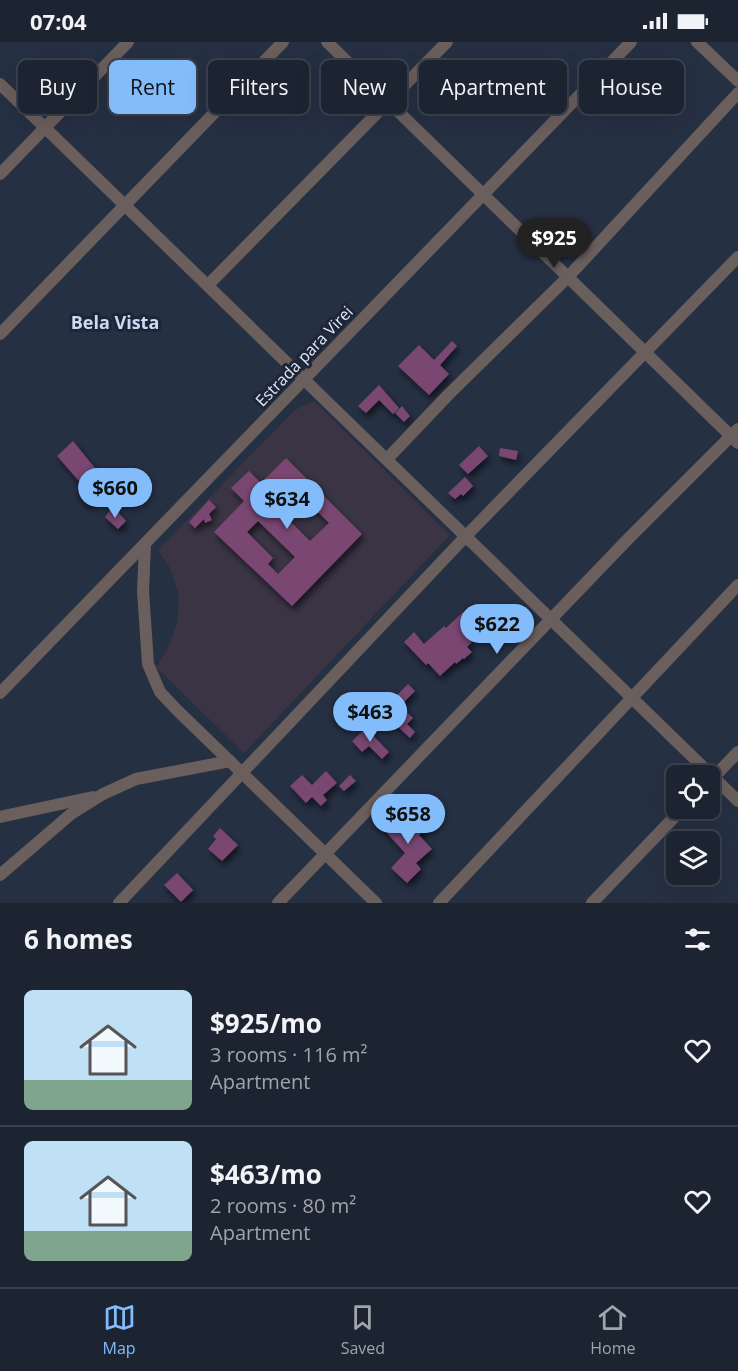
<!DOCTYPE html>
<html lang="en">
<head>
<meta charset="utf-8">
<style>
  :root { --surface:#1c2432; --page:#252c3a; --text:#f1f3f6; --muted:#a0a4ac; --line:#3a414d; --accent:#83bcfb }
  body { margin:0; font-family:"Open Sans",sans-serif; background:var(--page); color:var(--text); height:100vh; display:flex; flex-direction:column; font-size:22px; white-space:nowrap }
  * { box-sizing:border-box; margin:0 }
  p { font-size:20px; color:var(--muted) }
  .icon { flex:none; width:33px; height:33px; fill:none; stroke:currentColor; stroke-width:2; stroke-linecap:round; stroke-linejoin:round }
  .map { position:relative; height:861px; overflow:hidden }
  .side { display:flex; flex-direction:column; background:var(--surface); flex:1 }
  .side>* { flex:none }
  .top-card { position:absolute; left:18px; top:18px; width:702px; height:54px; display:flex; gap:12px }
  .buttons { position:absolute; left:666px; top:723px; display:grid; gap:12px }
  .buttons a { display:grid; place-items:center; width:54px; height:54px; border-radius:9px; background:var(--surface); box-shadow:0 6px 24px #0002,0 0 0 2px var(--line); font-size:30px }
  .price { position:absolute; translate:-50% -51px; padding:0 14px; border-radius:21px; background:var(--accent); color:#111; font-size:20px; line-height:39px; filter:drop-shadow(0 2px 3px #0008) }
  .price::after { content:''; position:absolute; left:50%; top:36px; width:18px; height:14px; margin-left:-9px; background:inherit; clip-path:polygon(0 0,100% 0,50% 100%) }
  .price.selected { background:#222; color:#fff }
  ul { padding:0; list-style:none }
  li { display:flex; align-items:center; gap:18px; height:150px; padding:0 24px }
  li+li { border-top:2px solid var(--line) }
  li span { display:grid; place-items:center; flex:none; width:168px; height:120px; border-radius:9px; color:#555 }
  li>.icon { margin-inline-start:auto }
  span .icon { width:72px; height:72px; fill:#fffc; stroke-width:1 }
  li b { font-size:26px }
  h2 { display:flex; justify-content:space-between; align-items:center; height:72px; padding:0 24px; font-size:26px }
  .chip { padding:0 21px; border-radius:9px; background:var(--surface); box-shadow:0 6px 24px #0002,0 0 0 2px var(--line); font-size:21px; line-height:54px }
  .chip.selected { background:var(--accent); color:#111 }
  .status { display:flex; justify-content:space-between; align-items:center; height:42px; padding:0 30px; background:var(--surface); direction:ltr }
  .status svg { height:16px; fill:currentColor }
  .menu { display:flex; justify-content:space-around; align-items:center; height:84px; border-top:2px solid var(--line); background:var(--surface); font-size:16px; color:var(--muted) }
  .menu a { display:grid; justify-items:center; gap:3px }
  .menu .selected { color:var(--accent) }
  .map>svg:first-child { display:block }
  .medical { fill:#3a3445 }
  .building { fill:#794672; fill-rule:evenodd; filter:url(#shadow) }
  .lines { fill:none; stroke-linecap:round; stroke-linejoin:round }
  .minor { stroke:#6b5f5d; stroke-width:12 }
  .labels { text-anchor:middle; stroke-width:6; stroke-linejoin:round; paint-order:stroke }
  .street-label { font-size:16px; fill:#e2e8f5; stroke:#1d2638 }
  .neighbourhood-label { font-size:18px; font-weight:bold; fill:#cddaf3; stroke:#1d2638 }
</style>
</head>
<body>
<div class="status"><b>07:04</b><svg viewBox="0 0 49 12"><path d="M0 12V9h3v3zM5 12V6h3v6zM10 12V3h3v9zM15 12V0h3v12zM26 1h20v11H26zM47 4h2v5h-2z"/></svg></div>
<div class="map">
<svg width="738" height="861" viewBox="0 0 738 861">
  <defs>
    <filter id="shadow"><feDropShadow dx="2.5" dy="4.5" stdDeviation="3" flood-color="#0009"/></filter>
  </defs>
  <rect width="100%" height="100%" fill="#263043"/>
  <path class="medical" d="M314,359L450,493L244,711L156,625L168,606L177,582L179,554L170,526L158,508L295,368Z"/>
  <g class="building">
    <path d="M452,299L457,304L440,323L449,332L429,353L398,324L419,303L434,318Z"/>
    <path d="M379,343L399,366L393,372L379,358L366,371L358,364Z"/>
    <path d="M402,364L410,374L404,380L395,371Z"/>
    <path d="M73,399L99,431L105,426L110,431L91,449L96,455L89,462L79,451L85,446L57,414Z"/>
    <path d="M479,404L488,414L468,432L459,423Z"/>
    <path d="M500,406L518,409L516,418L499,414Z"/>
    <path d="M286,416L362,492L292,564L214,490L244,459L231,446L249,429L261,441ZM292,444L329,481L310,499L274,463ZM258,479L295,515L278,532L268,522L273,516L247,490Z"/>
    <path d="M465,435L473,444L463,454L461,452L455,457L448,451Z"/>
    <path d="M209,458L216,465L209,472L212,478L205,481L204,477L195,486L189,480Z"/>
    <path d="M111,467L117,472L118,470L126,479L118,487L105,475Z"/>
    <path d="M463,570L478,585L467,596L472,600L467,605L472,610L464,617L463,616L456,622L455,620L440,634L428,621L426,623L404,600L414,590L424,602L444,584L446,586Z"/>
    <path d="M408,642L415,649L400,664L413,676L407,682L415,690L410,696L382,670L366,685L359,677L390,650L395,655Z"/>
    <path d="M366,686L389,710L382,717L369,704L362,710L352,699Z"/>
    <path d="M326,729L337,741L323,753L327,758L321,764L312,755L306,761L290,744L302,733L312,743Z"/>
    <path d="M350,733L356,739L344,749L339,744Z"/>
    <path d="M383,772L397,787L404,781L409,787L426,772L433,780L419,793L432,807L416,821L421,827L407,841L391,826L405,811L376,779Z"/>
    <path d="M220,786L238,803L222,819L208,807L216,797L213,794Z"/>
    <path d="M177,831L193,848L181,860L164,843Z"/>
  </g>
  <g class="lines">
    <g class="minor">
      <path d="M327,0L738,401"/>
      <path d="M697,0L738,39"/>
      <path d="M0,42L738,759"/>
      <path d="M0,132L128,0"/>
      <path d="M208,243L447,0"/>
      <path d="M0,292L283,0"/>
      <path d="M387,417L448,353L568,235L738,51"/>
      <path d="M145,502L143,549L148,622L160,650L177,668L376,861"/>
      <path d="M0,651L631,0"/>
      <path d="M710,739L738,710"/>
      <path d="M0,775L93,755"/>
      <path d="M0,833L71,772L103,752L136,737L230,719"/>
      <path d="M119,861L466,494L738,215"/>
      <path d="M278,861L629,496L738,387"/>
      <path d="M439,861L738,543"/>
      <path d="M592,861L683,766"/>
    </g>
  </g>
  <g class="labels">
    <g class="street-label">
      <text transform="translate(304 314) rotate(-46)" y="6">Estrada para Virei</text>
    </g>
    <g class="neighbourhood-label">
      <text x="115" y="287">Bela Vista</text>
    </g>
  </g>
</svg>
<div class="buttons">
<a><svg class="icon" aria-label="locate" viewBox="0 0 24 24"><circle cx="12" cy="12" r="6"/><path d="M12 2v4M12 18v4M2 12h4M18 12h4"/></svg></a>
<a><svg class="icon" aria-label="layers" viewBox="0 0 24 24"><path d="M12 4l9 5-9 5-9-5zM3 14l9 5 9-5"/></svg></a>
</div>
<b class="price selected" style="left:554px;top:227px">$925</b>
<b class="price" style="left:115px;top:477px">$660</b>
<b class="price" style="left:287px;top:488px">$634</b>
<b class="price" style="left:497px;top:613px">$622</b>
<b class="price" style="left:370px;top:701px">$463</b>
<b class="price" style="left:408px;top:803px">$658</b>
<div class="top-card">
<a class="chip">Buy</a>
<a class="chip selected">Rent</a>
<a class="chip">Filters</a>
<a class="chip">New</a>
<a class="chip">Apartment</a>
<a class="chip">House</a>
</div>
</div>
<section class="side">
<h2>6 homes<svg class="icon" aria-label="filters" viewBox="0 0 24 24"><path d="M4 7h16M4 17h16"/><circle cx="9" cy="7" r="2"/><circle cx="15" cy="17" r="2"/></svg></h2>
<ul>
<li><span style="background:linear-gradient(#bfe0f5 75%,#7fa58c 0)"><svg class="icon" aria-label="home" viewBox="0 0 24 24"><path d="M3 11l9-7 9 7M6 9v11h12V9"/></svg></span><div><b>$925/mo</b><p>3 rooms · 116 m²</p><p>Apartment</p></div><svg class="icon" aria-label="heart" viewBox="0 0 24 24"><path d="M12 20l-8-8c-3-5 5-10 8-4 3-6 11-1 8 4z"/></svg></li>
<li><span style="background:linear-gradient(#bfe0f5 75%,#7fa58c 0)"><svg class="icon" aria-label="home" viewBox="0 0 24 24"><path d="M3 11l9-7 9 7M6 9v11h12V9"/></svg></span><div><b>$463/mo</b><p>2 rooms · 80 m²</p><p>Apartment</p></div><svg class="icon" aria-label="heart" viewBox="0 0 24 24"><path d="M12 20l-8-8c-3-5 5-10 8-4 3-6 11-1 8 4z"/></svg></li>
</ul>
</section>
<nav class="menu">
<a class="selected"><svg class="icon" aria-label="map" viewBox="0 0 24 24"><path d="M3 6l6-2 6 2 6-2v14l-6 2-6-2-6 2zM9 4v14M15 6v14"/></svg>Map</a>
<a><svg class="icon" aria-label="saved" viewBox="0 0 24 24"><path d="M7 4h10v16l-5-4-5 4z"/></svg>Saved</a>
<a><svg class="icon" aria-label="home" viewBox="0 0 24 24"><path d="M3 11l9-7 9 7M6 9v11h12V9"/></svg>Home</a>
</nav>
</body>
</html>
